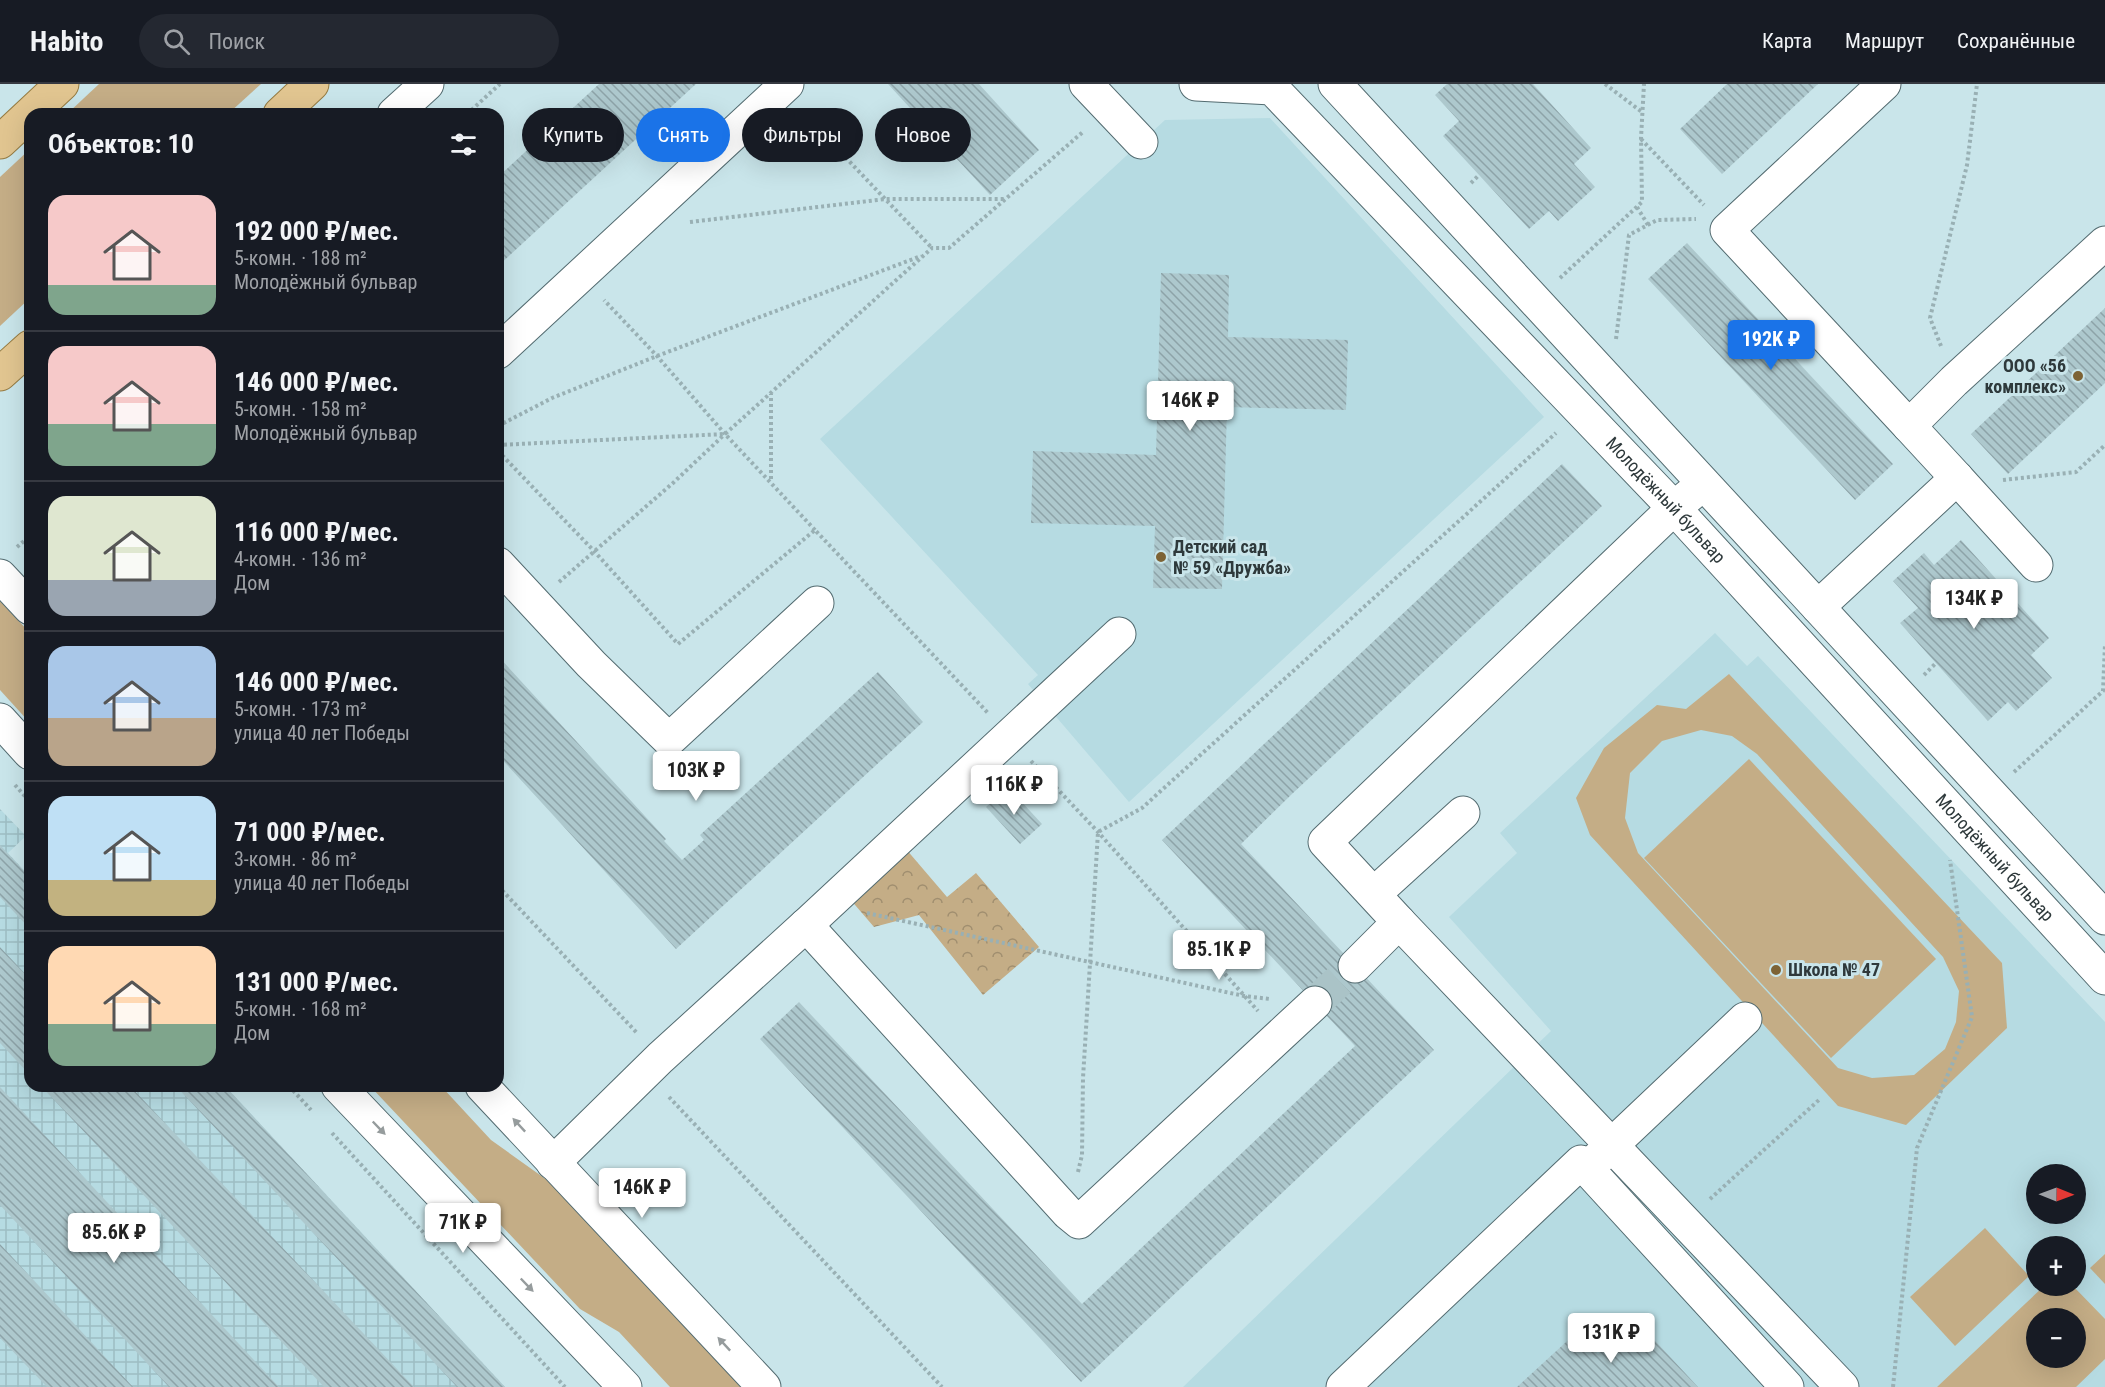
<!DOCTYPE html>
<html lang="ru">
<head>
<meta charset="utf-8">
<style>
  :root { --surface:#171b24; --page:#242831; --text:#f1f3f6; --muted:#9ea1a6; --line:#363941; --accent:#1a73e8 }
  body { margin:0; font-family:"Roboto Condensed",sans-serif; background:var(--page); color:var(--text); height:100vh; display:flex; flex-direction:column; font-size:22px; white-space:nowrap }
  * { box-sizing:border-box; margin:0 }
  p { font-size:20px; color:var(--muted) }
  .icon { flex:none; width:33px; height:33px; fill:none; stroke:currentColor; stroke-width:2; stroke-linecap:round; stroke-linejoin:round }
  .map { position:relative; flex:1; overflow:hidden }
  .panel { position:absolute; left:24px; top:24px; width:480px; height:984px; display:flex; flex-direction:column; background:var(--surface); border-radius:18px; box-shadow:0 6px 24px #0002 }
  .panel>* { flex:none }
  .guide { position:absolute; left:522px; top:24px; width:570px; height:54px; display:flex; gap:12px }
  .needle { width:39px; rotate:91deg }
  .fabs { position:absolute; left:2026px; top:1080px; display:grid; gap:12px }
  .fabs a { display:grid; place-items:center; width:60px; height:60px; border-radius:50%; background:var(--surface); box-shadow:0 6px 24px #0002; font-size:30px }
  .price { position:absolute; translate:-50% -51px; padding:0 14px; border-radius:6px; background:#fff; color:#222; font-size:20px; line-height:39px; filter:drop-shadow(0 2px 3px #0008) }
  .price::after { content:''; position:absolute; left:50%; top:36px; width:18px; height:14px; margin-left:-9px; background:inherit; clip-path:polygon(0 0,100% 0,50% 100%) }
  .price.active { background:var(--accent); color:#fff }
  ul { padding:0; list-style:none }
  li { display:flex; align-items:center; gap:18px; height:150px; padding:0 24px }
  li+li { border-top:2px solid var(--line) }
  li span { display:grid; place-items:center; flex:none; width:168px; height:120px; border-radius:18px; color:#555 }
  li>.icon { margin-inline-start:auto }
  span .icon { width:72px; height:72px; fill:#fffc; stroke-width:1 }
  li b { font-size:26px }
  h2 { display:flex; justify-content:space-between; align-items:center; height:72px; padding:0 24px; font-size:26px }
  .tag { padding:0 21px; border-radius:27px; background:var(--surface); box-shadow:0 6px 24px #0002; font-size:21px; line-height:54px }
  .tag.active { background:var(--accent); color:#fff }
  header { display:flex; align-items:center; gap:36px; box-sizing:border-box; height:84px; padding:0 30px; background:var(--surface); border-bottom:2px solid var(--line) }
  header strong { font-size:28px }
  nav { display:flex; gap:33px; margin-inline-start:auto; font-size:21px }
  .search { width:420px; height:54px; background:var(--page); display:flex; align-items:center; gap:15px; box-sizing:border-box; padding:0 21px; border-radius:33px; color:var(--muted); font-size:22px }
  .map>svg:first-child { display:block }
  .built { fill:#b6dbe2; fill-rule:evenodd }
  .industrial { fill:url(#industrial-grid) }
  .grass { fill:#c4ad86; fill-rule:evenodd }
  .park { fill:url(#park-crowns) }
  .building { fill:url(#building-back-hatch) }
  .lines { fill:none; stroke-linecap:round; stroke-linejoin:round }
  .minor-tunnel { stroke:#aac3c7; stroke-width:33; stroke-dasharray:33 16; stroke-linecap:butt }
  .minor-casing { stroke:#536b70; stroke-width:35 }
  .major-casing { stroke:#957b42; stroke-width:35 }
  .path { stroke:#99b0b4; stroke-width:4; stroke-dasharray:3 3; stroke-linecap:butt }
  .minor { stroke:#fff; stroke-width:33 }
  .major { stroke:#e1c590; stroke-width:33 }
  .oneway { fill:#969c9d }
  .poi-dot { fill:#7d6335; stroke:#c9e5ea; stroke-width:2 }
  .labels { text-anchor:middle; stroke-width:6; stroke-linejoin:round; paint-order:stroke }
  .poi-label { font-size:18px; font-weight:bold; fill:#2e393b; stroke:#c9e5ea; text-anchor:start }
  .street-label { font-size:18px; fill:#2e393b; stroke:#c9e5ea }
</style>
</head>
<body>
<header>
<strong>Habito</strong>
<div class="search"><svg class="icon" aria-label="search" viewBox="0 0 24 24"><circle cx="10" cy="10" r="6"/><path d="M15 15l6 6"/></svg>Поиск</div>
<nav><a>Карта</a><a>Маршрут</a><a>Сохранённые</a></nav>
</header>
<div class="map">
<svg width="2105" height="1303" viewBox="0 0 2105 1303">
  <defs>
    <pattern id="industrial-grid" width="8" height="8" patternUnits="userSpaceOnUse" patternTransform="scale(1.5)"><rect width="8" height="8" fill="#b6dbe2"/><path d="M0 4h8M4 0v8" fill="none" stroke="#9dbdc3"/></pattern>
    <pattern id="park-crowns" width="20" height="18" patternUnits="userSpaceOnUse" patternTransform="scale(1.5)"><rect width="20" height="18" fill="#c4ad86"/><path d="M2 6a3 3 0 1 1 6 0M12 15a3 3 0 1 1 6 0" fill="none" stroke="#a08e6f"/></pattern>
    <pattern id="building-back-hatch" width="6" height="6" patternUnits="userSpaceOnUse" patternTransform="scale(1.5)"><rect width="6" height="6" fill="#adc8cd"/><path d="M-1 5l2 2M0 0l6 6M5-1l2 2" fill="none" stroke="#8da3a8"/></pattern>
  </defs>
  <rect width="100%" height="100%" fill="#c9e5ea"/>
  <g class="built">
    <path d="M1270,34L1544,333L1129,718L1028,600L1038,591L820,355L1165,36Z"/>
    <path d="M1715,549L1747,582L1758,572L2105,938V1303H1183L1551,947L1449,833L1517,769L1500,749ZM2037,1090H2076V1130H2037ZM2037,1162H2076V1202H2037ZM2037,1234H2076V1274H2037Z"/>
  </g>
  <path class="industrial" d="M0,725L26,752L8,769L30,793V1002H225L505,1303H0Z"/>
  <g class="grass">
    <path d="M99,0H261L228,30H67Z"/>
    <path d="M30,65V214L0,242V93Z"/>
    <path d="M0,517L30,549V639L0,606Z"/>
    <path d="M1729,590L2002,879L2007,944L1906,1041L1838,1022L1590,751L1576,714L1604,664L1657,621L1686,625ZM1701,646L1732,652L1757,670L1943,873L1959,907L1956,938L1945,965L1914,991L1872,994L1838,984L1638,769L1625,734L1630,689L1662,657Z"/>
    <path d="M1749,675L1936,875L1831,974L1644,774Z"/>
    <path d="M370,1002H441L491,1056L547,1096L744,1303H670L619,1248L580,1225Z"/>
    <path d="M1985,1144L2029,1192L1955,1262L1910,1213Z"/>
    <path d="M2105,1170V1200L2090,1184Z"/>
    <path d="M2044,1202H2073L2105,1235V1275L2076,1303H1937ZM2037,1234H2076V1274H2037Z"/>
  </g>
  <path class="park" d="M894,751L947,813L976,789L1039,863L983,911L919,831L874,843L837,800Z"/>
  <g class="building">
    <path d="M599,0H696L498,182V93Z"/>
    <path d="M888,0H979L1039,66L990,111Z"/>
    <path d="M1447,0H1533L1591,64L1574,80L1595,103L1558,137L1549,127L1529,145L1443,52L1459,37L1435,11Z"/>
    <path d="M1727,0H1818L1722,90L1680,45Z"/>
    <path d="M1687,159L1893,380L1855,416L1648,195Z"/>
    <path d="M1161,189L1229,191L1228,253L1348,256L1346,326L1227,323L1222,505L1153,504L1155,442L1031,439L1033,367L1156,371Z"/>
    <path d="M2105,224V299L2008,390L1971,350Z"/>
    <path d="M1562,380L1602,422L1293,709L1241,760L1434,966L1081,1298L760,955L799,918L1082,1220L1355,962L1162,756Z"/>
    <path d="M1961,456L2049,554L2031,571L2052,594L2016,627L2008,618L1988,637L1900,539L1918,524L1893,497L1924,469L1934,481Z"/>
    <path d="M498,572L666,755L664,757L682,776L704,756L700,751L878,588L923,638L676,865L498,671Z"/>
    <path d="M1008,703L1042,740L1020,760L986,723Z"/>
    <path d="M0,761L30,793V845L0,813Z"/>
    <path d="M0,863L30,895V991L0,959Z"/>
    <path d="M41,1002H130L414,1303H324Z"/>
    <path d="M176,1002H225L505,1303H457Z"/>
    <path d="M0,1003L279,1303H169L0,1121Z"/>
    <path d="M0,1160L133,1303H47L0,1254Z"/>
    <path d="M1635,1235L1698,1303H1517L1577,1248L1598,1270Z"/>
  </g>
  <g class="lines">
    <path class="minor-tunnel" d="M1315,919L1355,882"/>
    <g class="minor-casing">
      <g id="minor">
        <path d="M1086,0L1141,58"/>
        <path id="s1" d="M1196,0L1272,4L1674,424L2105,894"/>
        <path d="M1335,0L2105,834"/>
        <path d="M1884,0L1727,146L1909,342"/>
        <path d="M394,30L427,0"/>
        <path d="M498,268L787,0"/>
        <path d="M1957,394L1909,342L1954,297L2105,159"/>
        <path d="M498,480L591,580L669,656L817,519"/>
        <path d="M0,492L30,524"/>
        <path d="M1818,523L1957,394L2036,481"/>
        <path d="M0,636L30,669"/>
        <path d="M1374,810L1463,729"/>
        <path d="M1399,838L1842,1303"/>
        <path d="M806,841L1119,550"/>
        <path d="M1355,882L1399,838L1325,758L1674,424L1691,410"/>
        <path d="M338,1002L625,1303"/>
        <path d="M482,1002L764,1303"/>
        <path d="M1596,1076L1745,935"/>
        <path d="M553,1079L660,974L806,841L1068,1129L1079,1138L1315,919"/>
        <path d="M1343,1303L1581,1078L1787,1303"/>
      </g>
    </g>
    <g class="major-casing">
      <g id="major">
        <path d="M280,30L312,0"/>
        <path d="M0,58L62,0"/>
        <path d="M0,290L30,263"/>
      </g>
    </g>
    <g class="path">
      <path d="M1605,0L1642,28"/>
      <path d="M467,30L500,0"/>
      <path d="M804,30L932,164"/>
      <path d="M1641,55L1704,121"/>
      <path d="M1471,99L1479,91"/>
      <path d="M1637,123L1648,141"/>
      <path d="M690,138L886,115H1005"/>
      <path d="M1560,194L1642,118L1641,54L1644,0"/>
      <path d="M1616,255L1629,151L1657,136L1696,135"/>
      <path d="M1941,262L1930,234L1967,81L1977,0"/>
      <path d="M498,342L552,314L657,272L921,172"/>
      <path d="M498,361L725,350"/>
      <path d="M498,367L594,467L678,560L815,446L988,629"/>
      <path d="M771,395V310"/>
      <path d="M2003,396L2076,388L2105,361"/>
      <path d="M815,446L725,350L932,164H949L1084,47"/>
      <path d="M17,463L30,452"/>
      <path d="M559,498L673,399L725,350L657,272L604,216"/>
      <path d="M1924,591L1936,579"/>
      <path d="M1031,677L1098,748L1258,927"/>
      <path d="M2014,688L2103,607L2105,561"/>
      <path d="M15,701L30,718"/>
      <path d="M498,802L638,950"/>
      <path d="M867,829L1244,912L1270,915"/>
      <path d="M289,1002L311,1026"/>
      <path d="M669,1013L942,1303"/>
      <path d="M332,1049L565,1303"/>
      <path d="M1078,1088L1082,1071L1083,994L1098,748L1142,724L1556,349"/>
      <path d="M1710,1115L1820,1015"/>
      <path d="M1893,1303L1917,1064L1972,933L1950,776"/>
    </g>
    <use href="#minor" class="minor"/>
    <use href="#major" class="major"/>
  </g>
  <defs><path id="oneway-solid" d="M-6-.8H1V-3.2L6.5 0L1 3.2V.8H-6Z" transform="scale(1.5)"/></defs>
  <g class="oneway">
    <use href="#oneway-solid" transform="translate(519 1041) rotate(-133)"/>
    <use href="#oneway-solid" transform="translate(379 1044) rotate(46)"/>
    <use href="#oneway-solid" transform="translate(527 1201) rotate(46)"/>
    <use href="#oneway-solid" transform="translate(724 1260) rotate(-133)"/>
  </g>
  <g class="poi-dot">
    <circle cx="2078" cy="292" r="6"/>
    <circle cx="1161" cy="473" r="6"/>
    <circle cx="1776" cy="886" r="6"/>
  </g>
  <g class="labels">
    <g class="poi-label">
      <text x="2066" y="288" text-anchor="end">ООО «56<tspan x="2066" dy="21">комплекс»</tspan></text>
      <text x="1173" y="469">Детский сад<tspan x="1173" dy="21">№ 59 «Дружба»</tspan></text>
      <text x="1788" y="892">Школа № 47</text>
    </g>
    <g class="street-label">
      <text dy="6" stroke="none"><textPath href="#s1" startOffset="646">Молодёжный бульвар</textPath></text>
      <text dy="6" stroke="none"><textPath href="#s1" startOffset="1132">Молодёжный бульвар</textPath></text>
    </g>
  </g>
</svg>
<div class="fabs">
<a><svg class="needle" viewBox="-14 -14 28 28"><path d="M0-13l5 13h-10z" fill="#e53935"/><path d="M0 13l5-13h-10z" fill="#9ea1a6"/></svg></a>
<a>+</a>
<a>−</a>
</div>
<b class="price active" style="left:1771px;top:287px">192K ₽</b>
<b class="price" style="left:1190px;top:348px">146K ₽</b>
<b class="price" style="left:1974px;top:546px">134K ₽</b>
<b class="price" style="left:696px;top:718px">103K ₽</b>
<b class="price" style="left:1014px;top:732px">116K ₽</b>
<b class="price" style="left:1219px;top:897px">85.1K ₽</b>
<b class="price" style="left:642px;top:1135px">146K ₽</b>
<b class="price" style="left:463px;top:1170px">71K ₽</b>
<b class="price" style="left:114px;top:1180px">85.6K ₽</b>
<b class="price" style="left:1611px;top:1280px">131K ₽</b>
<div class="guide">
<a class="tag">Купить</a>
<a class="tag active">Снять</a>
<a class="tag">Фильтры</a>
<a class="tag">Новое</a>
</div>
<section class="panel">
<h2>Объектов: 10<svg class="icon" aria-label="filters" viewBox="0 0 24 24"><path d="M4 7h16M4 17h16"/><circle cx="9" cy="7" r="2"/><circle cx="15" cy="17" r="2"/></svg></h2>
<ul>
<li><span style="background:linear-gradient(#f6c9c9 75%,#7fa58c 0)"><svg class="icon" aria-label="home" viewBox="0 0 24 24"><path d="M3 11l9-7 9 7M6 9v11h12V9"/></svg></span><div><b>192 000 ₽/мес.</b><p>5-комн. · 188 m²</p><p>Молодёжный бульвар</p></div></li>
<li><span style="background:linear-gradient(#f6c9c9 65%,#7fa58c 0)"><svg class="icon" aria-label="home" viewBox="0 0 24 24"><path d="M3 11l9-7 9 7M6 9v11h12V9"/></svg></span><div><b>146 000 ₽/мес.</b><p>5-комн. · 158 m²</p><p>Молодёжный бульвар</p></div></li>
<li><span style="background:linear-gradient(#dfe7d0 70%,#9aa5b1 0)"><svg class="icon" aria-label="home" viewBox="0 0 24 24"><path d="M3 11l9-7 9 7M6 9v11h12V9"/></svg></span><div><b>116 000 ₽/мес.</b><p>4-комн. · 136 m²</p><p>Дом</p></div></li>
<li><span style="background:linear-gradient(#a9c7e8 60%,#b9a48a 0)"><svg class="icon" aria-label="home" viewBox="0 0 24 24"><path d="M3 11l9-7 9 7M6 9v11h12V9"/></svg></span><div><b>146 000 ₽/мес.</b><p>5-комн. · 173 m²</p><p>улица 40 лет Победы</p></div></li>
<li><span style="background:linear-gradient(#bfe0f5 70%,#c2b280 0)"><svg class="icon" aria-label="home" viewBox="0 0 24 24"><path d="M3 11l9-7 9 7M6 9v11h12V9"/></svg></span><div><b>71 000 ₽/мес.</b><p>3-комн. · 86 m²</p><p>улица 40 лет Победы</p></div></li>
<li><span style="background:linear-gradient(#ffd9b3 65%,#7fa58c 0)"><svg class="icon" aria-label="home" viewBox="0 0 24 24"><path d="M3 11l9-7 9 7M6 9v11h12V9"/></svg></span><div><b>131 000 ₽/мес.</b><p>5-комн. · 168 m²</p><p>Дом</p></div></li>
</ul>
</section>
</div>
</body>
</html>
